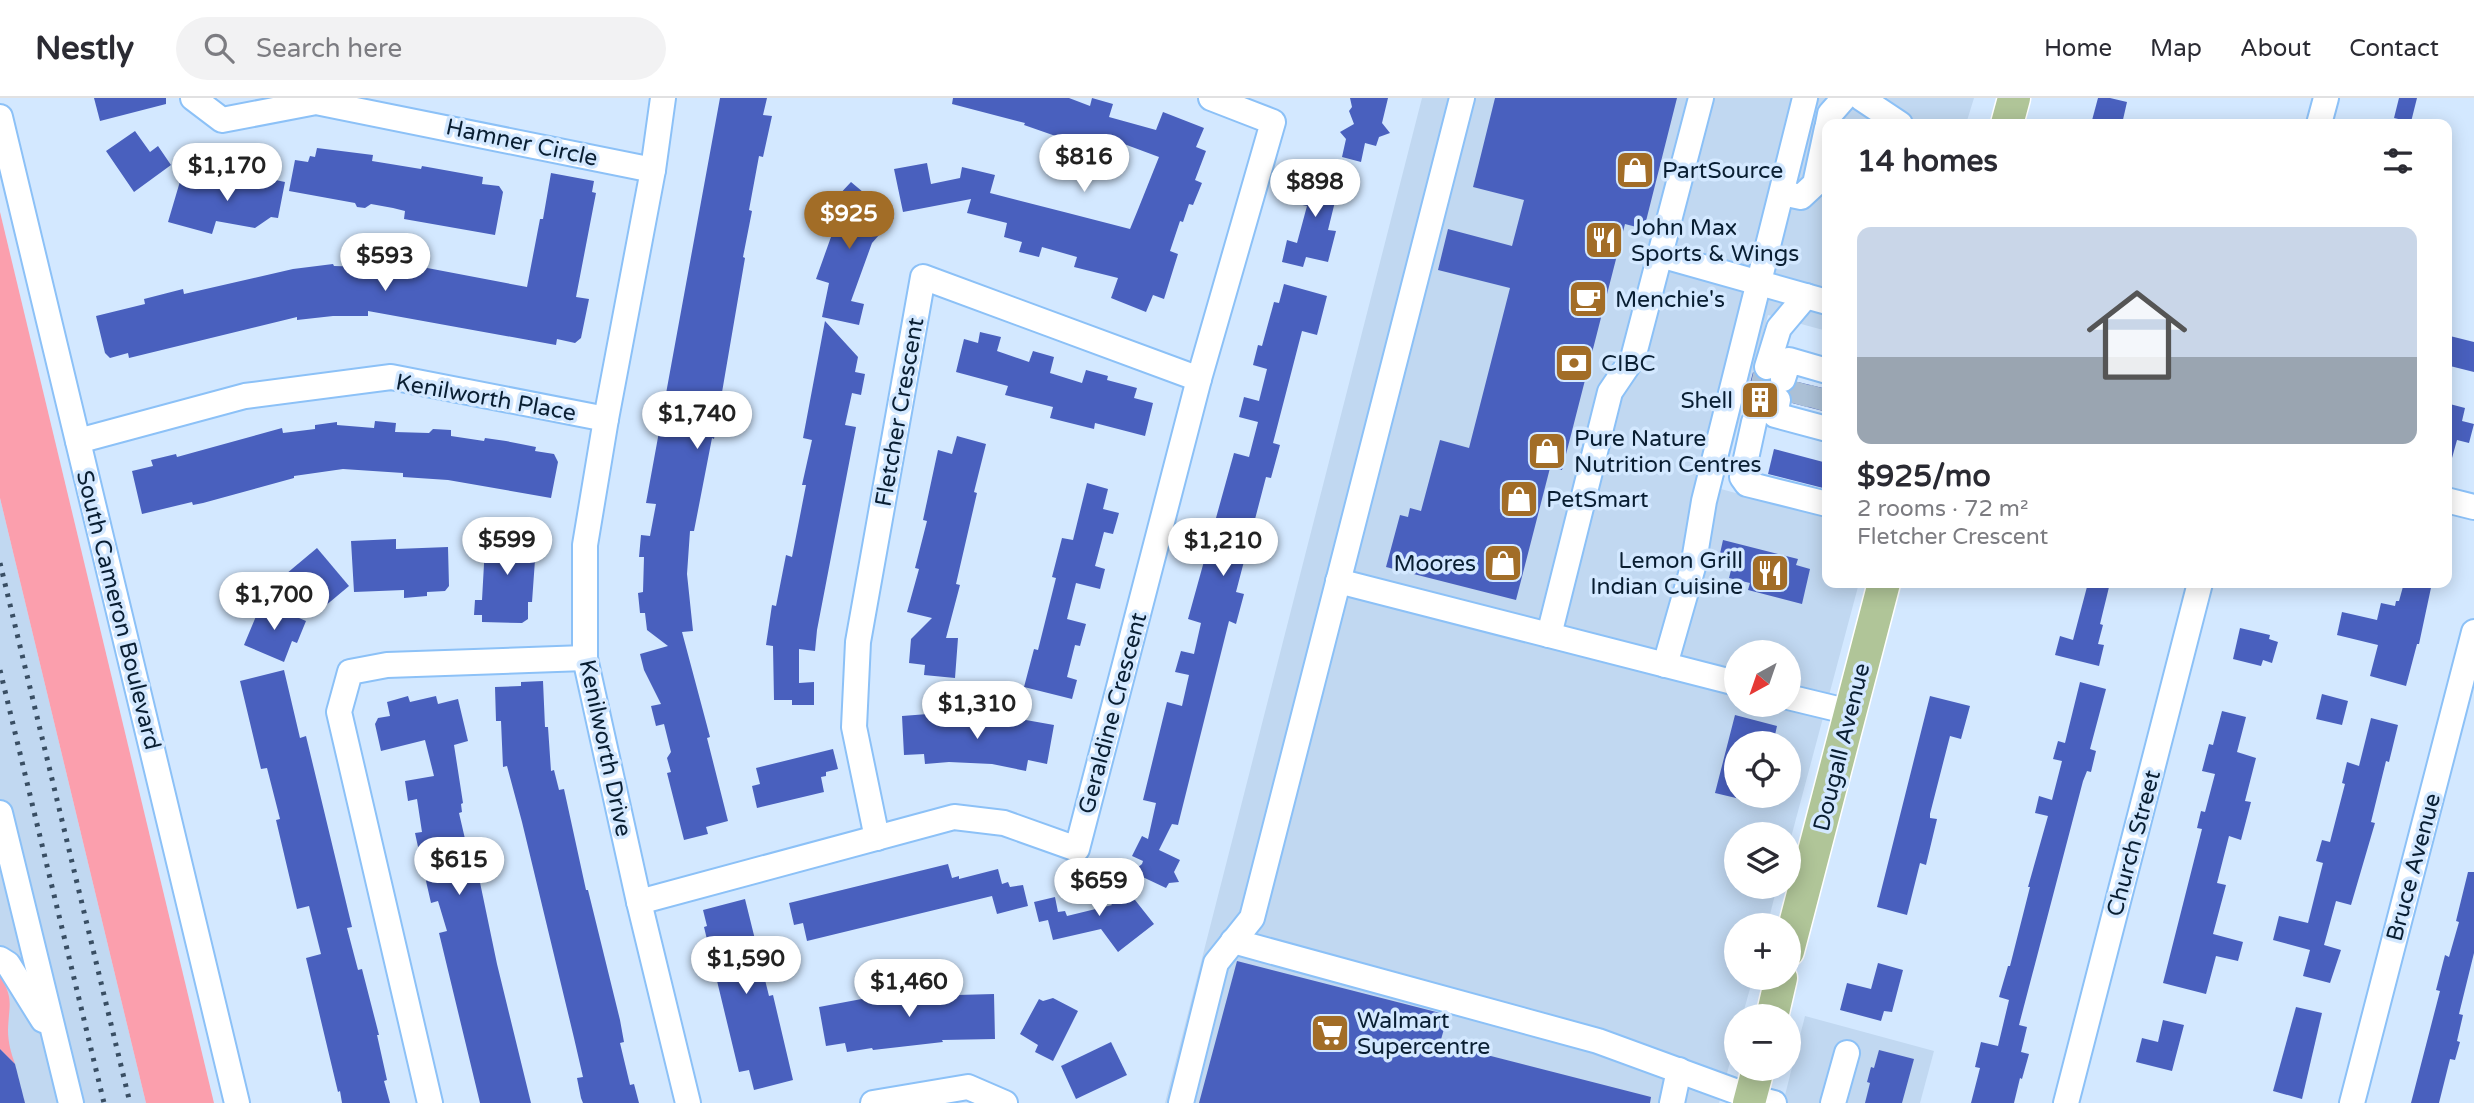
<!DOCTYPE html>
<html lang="en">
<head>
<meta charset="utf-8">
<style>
  :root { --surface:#fff; --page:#f2f2f3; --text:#2b2b33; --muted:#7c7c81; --line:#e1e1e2; --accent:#a26d27 }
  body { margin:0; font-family:"Varela Round",sans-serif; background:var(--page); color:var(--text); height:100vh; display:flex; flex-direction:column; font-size:26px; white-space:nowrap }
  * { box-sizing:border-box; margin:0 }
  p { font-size:23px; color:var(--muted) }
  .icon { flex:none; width:38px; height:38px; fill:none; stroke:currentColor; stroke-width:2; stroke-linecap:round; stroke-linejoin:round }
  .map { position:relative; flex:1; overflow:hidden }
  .drawer { position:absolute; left:1822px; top:21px; width:630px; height:469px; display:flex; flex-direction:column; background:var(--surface); border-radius:14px; box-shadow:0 4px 18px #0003 }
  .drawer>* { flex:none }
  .needle { width:46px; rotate:220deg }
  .buttons { position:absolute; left:1724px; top:542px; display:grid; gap:14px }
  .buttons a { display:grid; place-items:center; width:77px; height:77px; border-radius:50%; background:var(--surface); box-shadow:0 4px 18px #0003; font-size:35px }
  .price { position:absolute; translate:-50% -60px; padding:0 16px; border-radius:24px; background:#fff; color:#222; font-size:23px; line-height:46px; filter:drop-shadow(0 2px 4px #0008) }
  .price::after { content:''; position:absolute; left:50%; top:42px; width:21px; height:16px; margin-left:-10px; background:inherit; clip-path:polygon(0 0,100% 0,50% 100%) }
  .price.on { background:var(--accent); color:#fff }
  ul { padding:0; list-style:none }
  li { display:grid; align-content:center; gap:14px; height:371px; padding:0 35px }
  li span { display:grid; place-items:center; height:217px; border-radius:14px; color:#555 }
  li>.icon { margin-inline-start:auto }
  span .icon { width:126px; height:126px; fill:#fffc; stroke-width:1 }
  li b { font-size:30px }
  h2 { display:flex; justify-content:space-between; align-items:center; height:84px; padding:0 35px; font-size:30px }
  header { display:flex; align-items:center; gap:42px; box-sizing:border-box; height:98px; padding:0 35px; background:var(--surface); border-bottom:2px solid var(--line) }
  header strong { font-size:33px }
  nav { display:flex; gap:38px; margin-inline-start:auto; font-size:24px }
  .search { width:490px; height:63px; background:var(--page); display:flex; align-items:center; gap:18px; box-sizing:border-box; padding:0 24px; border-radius:38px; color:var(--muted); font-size:26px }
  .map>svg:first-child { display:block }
  .built { fill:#c1d8f1; fill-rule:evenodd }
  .green { fill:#fb9fad }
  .building { fill:#4960be }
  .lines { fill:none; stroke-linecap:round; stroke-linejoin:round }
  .minor-tunnel { stroke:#abc0d6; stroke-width:24; stroke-dasharray:24 12; stroke-linecap:butt }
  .minor-casing { stroke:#8cc1f7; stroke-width:28 }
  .major-casing { stroke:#fff; stroke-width:35 }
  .minor { stroke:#fff; stroke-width:24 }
  .major { stroke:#b0c598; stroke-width:32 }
  .rail { stroke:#394e63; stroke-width:5; stroke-dasharray:3.5 7; stroke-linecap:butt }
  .labels { text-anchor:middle; stroke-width:7; stroke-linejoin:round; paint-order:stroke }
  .street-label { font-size:23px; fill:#091e32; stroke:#d3e8ff }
  .poi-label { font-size:23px; fill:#091e32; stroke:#d3e8ff; text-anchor:start }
</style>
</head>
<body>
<header>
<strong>Nestly</strong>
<div class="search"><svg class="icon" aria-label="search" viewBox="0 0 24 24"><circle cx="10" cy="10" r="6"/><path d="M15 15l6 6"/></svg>Search here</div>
<nav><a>Home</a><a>Map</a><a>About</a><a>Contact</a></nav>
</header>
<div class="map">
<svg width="2474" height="1005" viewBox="0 0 2474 1005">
  <rect width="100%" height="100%" fill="#d3e8ff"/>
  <g class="built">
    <path d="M1422,0H1974L1966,26H1827V233L1768,217L1721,391L1827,420V485H1859L1789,747L1788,737H1736V789H1777L1767,828H1736V880H1753L1742,919H1736V942L1719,1005H1165ZM1736,555H1788V607H1736ZM1736,646H1788V698H1736Z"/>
    <path d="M0,400L146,1005H0Z"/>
    <path d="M1805,918L1934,953L1920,1005H1783Z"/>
  </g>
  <g class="green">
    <path d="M0,114L214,1005H146L0,400Z"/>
    <path d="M0,877C14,902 9,905 8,932C8,944 11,955 15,966L0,951Z"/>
  </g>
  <g class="building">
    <path d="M94,0H166V6L100,23Z"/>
    <path d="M720,0H767L763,17L772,18L763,59L759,58L749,112L752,113L743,159L745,160L714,341L712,340L694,433H690L687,476L693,533L682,534L710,639L707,640L728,723L706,729L708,736L684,742L667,675L671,674L667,660L671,654L664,626L656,628L651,608L661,606L644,572L640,556L668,548L647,532L645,515H640L638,495L643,494L644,459H639L641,437L650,438L656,406L646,405Z"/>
    <path d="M953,0H1069L1090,8L1092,0L1113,6L1109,19L1156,32L1163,14L1204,30L1196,49L1206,53L1195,82L1202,85L1193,107L1189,106L1183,124L1180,123L1170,153L1178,156L1164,201L1153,197L1146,214L1111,200L1118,180L1074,169L1077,159L1042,149L1039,159L1019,154L1022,144L1004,139L1007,125L967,115L971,101L903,114L894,71L927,65L931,86L960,80L962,69L995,77L990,95L1068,115L1130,131L1137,114L1159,59L1124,46L1121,58L1067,40V42L1024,27L1025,25L952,6Z"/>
    <path d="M1350,0H1388L1382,25L1390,35L1379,39L1376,48L1365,45L1361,64L1342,59L1346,41L1340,34L1354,26L1349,13L1352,9Z"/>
    <path d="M1495,0H1677L1644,131L1625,126L1562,372L1550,370L1516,502L1386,469L1400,417L1408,419L1410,410L1421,413L1440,342L1469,350L1510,190L1438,172L1448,131L1512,148L1524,102L1473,89Z"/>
    <path d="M2098,0H2110L2127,4L2122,26H2091Z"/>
    <path d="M2399,0H2417L2411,24L2394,20Z"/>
    <path d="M135,33L150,54L158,48L171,67L134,94L106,53Z"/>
    <path d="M317,50L373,57L372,63L421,71L422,68L483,79L482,86L499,88L503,94L495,137L404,121L405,113L393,110L371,106L365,110L357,109L355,105L289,93L295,62L308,64L310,58L315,59Z"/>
    <path d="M1323,66L1343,71L1328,132L1336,133L1328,164L1306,159L1303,169L1282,164L1287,142L1297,145L1307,108L1293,105L1299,85L1313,88L1315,81L1319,82Z"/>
    <path d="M551,75L594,83L592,94L596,95L576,199L589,201L581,240L575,245L557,241L556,247L368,213V218H333L297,222V219L129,260L128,255L110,260L105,255L96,218L145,206L144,201L183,191L184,196L293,171L333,166L334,168L400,170L401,165L527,189L540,121H543Z"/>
    <path d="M251,77L285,84L278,120L271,119L255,130L216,123L212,136L168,124L181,80L203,86L204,82L235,91L237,81L250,83Z"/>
    <path d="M851,84L894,120L872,145L851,203L864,206L859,227L822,219L829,185L816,181L836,125L823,114Z"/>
    <path d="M1284,186L1327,198L1317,237L1302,233L1273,345L1280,347L1271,380L1266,379L1236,494L1244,496L1236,526L1229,523L1178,727L1172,726L1159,752L1180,762L1174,774L1179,784L1169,785L1166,790L1132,774L1142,766L1143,763L1132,758L1142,738L1148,741L1156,705L1143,702L1167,604L1182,608L1189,577L1175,574L1181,553L1194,556L1201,525L1188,521L1234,355L1249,359L1258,324L1239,319L1244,299L1259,303L1267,271L1253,267L1258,247L1262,248L1274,204L1279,205Z"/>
    <path d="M825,223L858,259L855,274L865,276L861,297L852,295L845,327L856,329L817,532L815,553L799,551V585L814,584V607H792V602H774L773,548L766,547L772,507L776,508L786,457L792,459L806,387H802L812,342L803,340Z"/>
    <path d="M980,234L1001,239L997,253L1029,264L1033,253L1054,259L1050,275L1082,285L1086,272L1108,278L1107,282L1137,290L1134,300L1153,305L1145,338L1095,325L1094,331L1050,320L1053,309L1005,297L1008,288L956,274L964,241L978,245Z"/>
    <path d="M2446,237L2474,244V274L2446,267Z"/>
    <path d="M1753,274L1762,283L1768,284L1771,289L1764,298L1761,311L1750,310L1742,315Z"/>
    <path d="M1798,284L1827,291V314L1792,305L1790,294Z"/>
    <path d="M2446,305L2465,310L2462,323L2474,326L2469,345L2457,342L2452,360L2446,359Z"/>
    <path d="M375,323L396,325L395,334L429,335L433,331L451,332V338L484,343L485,340L506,343L536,349L535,353L554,356L558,364L551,400L448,382L403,379V375L343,371L294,378V380L203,405L193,407L192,404L142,416L132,373L153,368L151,362L176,356L177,359L282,330L283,335L315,331V327L337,324V327L374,330Z"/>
    <path d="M957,338L986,346L974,394L977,395L956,486L960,487L946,540H958L955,580L924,577L925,567L909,565L911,541L932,520L907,514L919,471L915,470L927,423L923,422L938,352L952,356Z"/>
    <path d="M1774,351L1827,365V391L1768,376Z"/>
    <path d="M1087,385L1108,391L1103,411L1119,415L1113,436L1104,434L1095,468L1105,471L1100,491L1076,485L1067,521L1086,526L1080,548L1075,547L1067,579L1077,582L1072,601L1024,589L1034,551L1038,552L1056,480L1052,479L1062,440L1073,442Z"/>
    <path d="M486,430L523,432V435H526L525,448H536L532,504H528V521L522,525L482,524V517H474L475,502H482Z"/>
    <path d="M396,441V451L448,449L449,488L445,493L427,494V498L404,500V492L354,494L351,443Z"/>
    <path d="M1723,442L1798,461L1796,467L1810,471L1802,506L1748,492L1750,485L1729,480L1733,464L1719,460Z"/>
    <path d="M317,450L349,488L312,519L280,481Z"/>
    <path d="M2088,485H2110L2100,526L2103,527L2098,546L2104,547L2099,568L2055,557L2060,538L2073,542Z"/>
    <path d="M2404,485H2432L2419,546H2417L2406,588L2370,578L2378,547L2337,537L2342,514L2377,522L2381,505L2395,508L2396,503H2399Z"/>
    <path d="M262,504L306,523L297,545L292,543L284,564L244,547Z"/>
    <path d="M2240,530L2270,537L2269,541L2278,544L2272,565L2263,562L2261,568L2233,561Z"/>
    <path d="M284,572L300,640L306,638L352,829L347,830L358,872L362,871L379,937H377L387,982L384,983L390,1005H342L340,993L338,994L306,860L321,856L309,808L297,811L276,722L280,721L267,670L261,671L240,583Z"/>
    <path d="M543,583L545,629H548L551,673L554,672L559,692L564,691L586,792H588L620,922L624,944L620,945L630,987L634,986L639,1005H583L581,1000L577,980L583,979L574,940L522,724L507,668L503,669L501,623H496L495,589L521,588V584Z"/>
    <path d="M2080,584L2106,591L2090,651L2096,653L2091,674L2087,673L2083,683L2019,927L2027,929L2021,954L2029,956L2022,981L2020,980L2014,1005H1971L1980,970L1975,969L1981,944L1998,948L2009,902L1999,899L2008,868H2010L2030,789H2028L2048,718L2035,715L2039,698L2052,702L2062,663L2053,661L2058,643L2065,645Z"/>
    <path d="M2322,596L2348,603L2342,627L2316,621Z"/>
    <path d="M408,598L410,604L436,598L438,606L458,601L468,643L454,647L463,705L461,706L462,714L459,715L472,771L477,770L497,866L531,1005H480L439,835L447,833L438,803L431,805L426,783L462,748L420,758L415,735L422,734L417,701L408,703L405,683L434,678L425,642L381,653L375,626L378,620L390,618L387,604Z"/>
    <path d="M1930,598L1970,608L1961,641L1950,638L1930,716V720L1937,721L1926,767L1920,765L1907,817L1877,809Z"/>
    <path d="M2222,613L2246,619L2237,654L2256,660L2245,703L2251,704L2241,742L2229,738L2217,785L2226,787L2213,836L2243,844L2238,863L2216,858L2206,896L2163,885L2202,731L2197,730L2201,713L2205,714L2215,676L2202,673L2209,646L2213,647Z"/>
    <path d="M941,615V623L1014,626L1015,620L1054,627L1047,666L1028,662L1026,673L992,666L949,664L925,666L924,656L904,657L902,618Z"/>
    <path d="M1735,617L1777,628L1773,646H1736V700L1715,695Z"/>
    <path d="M2371,620L2398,627L2389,664L2386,663L2371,724L2375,725L2351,807L2336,803L2324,847L2341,852L2330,885L2303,878L2310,852L2273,842L2279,818L2308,825L2323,765L2316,763L2322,742L2330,744L2345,686L2342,685L2347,664L2359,668Z"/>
    <path d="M833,651L838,671L826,674V678L821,679L824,694L757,710L752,688L760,686L756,670Z"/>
    <path d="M948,766L952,780L959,778V781L998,771L1002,786L1008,784L1010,789L1023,787L1028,808L997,816L992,798L807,843L803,825L794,827L789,805Z"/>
    <path d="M2468,774H2474V855L2459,916L2463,917L2457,943L2460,944L2455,962L2450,961L2439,1005H2411L2440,893L2436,892L2445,857L2449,859L2459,824L2456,823Z"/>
    <path d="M1120,783L1154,826L1118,854L1101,831L1053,842L1048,822L1039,824L1034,804L1055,799L1058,814L1065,813L1067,818L1112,807L1103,796Z"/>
    <path d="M745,801L769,898L773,897L793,982L754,992L749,972L739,974L704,829L707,828L703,812Z"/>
    <path d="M1237,863L1448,917L1440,945L1651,999L1650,1005H1199Z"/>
    <path d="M1878,865L1903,872L1892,914L1884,913L1881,923L1840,912L1847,885L1871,891Z"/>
    <path d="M956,889L957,897L994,896L995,941L942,942L943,944L873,952L872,950L847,954L845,945L826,948L819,909L883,897L886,890H894L900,894L909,893V895Z"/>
    <path d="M1053,900L1078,913L1053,963L1035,954L1038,947L1020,936L1039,901L1043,903Z"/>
    <path d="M2296,909L2322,915L2302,1001L2273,993Z"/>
    <path d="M2163,922L2184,927L2172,973L2136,964L2142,940L2158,944Z"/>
    <path d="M1111,944L1127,977L1076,1001L1061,968Z"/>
    <path d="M0,951L15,966L25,1005H0Z"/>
    <path d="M1879,952L1914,961L1902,1005H1865L1870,985L1867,984L1871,969L1874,970Z"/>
  </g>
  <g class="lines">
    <g class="minor-tunnel">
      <path d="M1796,306L1802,285"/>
      <path d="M1816,311L1822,290"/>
      <path d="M1754,324L1767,269"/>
    </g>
    <g class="minor-casing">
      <g id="minor">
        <path d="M193,0L222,22L316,4L653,72"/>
        <path d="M663,0L653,72L606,321L585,447V560L639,804L688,1005"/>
        <path d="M1861,0L1900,26"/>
        <path d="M0,19L237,1005"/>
        <path d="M1828,26L1830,16L1844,0"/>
        <path d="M2319,26L2326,0"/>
        <path d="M1782,95L1801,99L1815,86L1827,30"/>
        <path d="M1660,157L1827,204"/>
        <path d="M1767,269L1779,230L1806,198"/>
        <path d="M1783,281L1789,262L1827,273"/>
        <path d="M1778,302L1775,317L1827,331"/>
        <path d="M1754,324L1742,379L1747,386L1827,406"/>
        <path d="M78,343L245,298L391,279L606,321"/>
        <path d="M2446,402L2474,409"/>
        <path d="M1338,483L1736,585"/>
        <path d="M1549,537L1610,294L1633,260L1701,0"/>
        <path d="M1665,567L1693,469L1704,403L1805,0"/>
        <path d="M1788,599L1850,614"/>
        <path d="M0,715L71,1005"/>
        <path d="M877,740L854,629L858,544L923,179L1199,281"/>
        <path d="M639,804L954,719L1004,725L1077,751L1199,281L1273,24L1211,0"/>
        <path d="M1233,843L1598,943L1751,999L1774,1005"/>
        <path d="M0,861L8,866L43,922"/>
        <path d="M430,1005L339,614L350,574L387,567L585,560"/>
        <path d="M873,1005L968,989L1005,1005"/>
        <path d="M1181,1005L1216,865L1252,820L1462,0"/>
        <path d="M1672,1005L1679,972"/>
        <path d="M1833,1005L1847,955"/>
        <path d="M2066,1005L2200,485"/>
        <path d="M2352,1005L2474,534"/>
      </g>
    </g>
    <g class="major-casing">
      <g id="major">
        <path d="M2007,26L2014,0"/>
        <path d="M1788,853L1884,485"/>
        <path d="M1772,919L1781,880"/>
        <path d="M1749,1005L1758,971"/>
      </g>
    </g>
    <use href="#minor" class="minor"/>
    <use href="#major" class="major"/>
    <g class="rail">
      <path d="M0,465L130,1005"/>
      <path d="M0,572L104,1005"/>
    </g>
  </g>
  <defs>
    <g id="shop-square" transform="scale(2.0125)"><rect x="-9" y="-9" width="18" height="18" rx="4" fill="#a26d27" stroke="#d3e8ff"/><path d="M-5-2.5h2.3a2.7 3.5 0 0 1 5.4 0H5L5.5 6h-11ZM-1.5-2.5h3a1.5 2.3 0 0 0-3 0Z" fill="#fff"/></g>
    <g id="restaurant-square" transform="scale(2.0125)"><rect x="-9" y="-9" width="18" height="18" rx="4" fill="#a26d27" stroke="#d3e8ff"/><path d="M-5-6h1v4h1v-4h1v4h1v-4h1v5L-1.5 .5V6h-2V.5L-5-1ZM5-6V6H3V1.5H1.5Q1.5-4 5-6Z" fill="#fff"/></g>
    <g id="cafe-square" transform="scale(2.0125)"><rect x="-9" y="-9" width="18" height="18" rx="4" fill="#a26d27" stroke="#d3e8ff"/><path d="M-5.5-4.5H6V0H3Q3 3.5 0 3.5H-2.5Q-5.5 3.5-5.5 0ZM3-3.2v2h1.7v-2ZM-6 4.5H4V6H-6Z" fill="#fff"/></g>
    <g id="bank-square" transform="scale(2.0125)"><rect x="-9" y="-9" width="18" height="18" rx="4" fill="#a26d27" stroke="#d3e8ff"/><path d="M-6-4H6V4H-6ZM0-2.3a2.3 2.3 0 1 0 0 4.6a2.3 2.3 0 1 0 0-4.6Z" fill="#fff"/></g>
    <g id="building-square" transform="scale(2.0125)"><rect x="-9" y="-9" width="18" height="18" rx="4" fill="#a26d27" stroke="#d3e8ff"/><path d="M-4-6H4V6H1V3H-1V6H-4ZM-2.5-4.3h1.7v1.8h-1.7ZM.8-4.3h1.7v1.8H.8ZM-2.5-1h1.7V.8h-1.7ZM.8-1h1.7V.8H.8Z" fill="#fff"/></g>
    <g id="supermarket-square" transform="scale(2.0125)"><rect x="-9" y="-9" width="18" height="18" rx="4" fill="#a26d27" stroke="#d3e8ff"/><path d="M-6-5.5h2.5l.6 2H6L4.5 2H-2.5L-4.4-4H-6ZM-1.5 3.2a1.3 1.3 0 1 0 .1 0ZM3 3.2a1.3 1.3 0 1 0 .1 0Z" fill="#fff"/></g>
  </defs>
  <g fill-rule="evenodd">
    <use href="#shop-square" x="1635" y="72"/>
    <use href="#restaurant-square" x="1604" y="142"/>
    <use href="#cafe-square" x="1588" y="201"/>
    <use href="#bank-square" x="1574" y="265"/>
    <use href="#building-square" x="1760" y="302"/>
    <use href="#shop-square" x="1547" y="353"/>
    <use href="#shop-square" x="1519" y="401"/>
    <use href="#shop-square" x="1503" y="465"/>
    <use href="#restaurant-square" x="1770" y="475"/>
    <use href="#supermarket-square" x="1330" y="935"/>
  </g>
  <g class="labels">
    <g class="street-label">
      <text transform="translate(522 44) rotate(12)" y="8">Hamner Circle</text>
      <text transform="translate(486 299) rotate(10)" y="8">Kenilworth Place</text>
      <text transform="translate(899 314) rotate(-80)" y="8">Fletcher Crescent</text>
      <text transform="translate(119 512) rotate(76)" y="8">South Cameron Boulevard</text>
      <text transform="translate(1112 615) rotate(-75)" y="8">Geraldine Crescent</text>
      <text transform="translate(1841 649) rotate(-76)" y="8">Dougall Avenue</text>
      <text transform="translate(606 650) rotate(78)" y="8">Kenilworth Drive</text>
      <text transform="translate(2133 745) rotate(-75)" y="8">Church Street</text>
      <text transform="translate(2413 769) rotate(-75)" y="8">Bruce Avenue</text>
    </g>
    <g class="poi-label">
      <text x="1662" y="80">PartSource</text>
      <text x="1631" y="137">John Max<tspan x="1631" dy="26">Sports &amp; Wings</tspan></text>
      <text x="1615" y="209">Menchie's</text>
      <text x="1601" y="273">CIBC</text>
      <text x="1733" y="310" text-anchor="end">Shell</text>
      <text x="1574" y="348">Pure Nature<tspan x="1574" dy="26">Nutrition Centres</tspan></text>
      <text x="1546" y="409">PetSmart</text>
      <text x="1743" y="470" text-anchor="end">Lemon Grill<tspan x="1743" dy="26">Indian Cuisine</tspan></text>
      <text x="1476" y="473" text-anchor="end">Moores</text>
      <text x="1357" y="930">Walmart<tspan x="1357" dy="26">Supercentre</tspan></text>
    </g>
  </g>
</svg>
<div class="buttons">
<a><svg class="needle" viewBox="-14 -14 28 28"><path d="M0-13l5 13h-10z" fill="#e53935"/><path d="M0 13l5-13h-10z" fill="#7c7c81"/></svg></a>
<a><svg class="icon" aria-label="locate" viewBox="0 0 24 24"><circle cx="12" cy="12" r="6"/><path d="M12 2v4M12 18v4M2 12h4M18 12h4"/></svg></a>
<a><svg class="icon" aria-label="layers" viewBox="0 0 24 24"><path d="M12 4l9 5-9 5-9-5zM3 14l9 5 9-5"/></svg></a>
<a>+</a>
<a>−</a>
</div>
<b class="price" style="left:1084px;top:96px">$816</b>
<b class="price" style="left:227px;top:105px">$1,170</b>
<b class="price" style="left:1315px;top:121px">$898</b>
<b class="price on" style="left:849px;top:153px">$925</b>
<b class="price" style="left:385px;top:195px">$593</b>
<b class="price" style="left:697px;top:353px">$1,740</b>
<b class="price" style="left:507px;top:479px">$599</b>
<b class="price" style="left:1223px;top:480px">$1,210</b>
<b class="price" style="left:274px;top:534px">$1,700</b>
<b class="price" style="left:977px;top:643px">$1,310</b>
<b class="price" style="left:459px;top:799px">$615</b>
<b class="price" style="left:1099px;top:820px">$659</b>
<b class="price" style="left:746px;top:898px">$1,590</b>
<b class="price" style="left:909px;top:921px">$1,460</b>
<section class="drawer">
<h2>14 homes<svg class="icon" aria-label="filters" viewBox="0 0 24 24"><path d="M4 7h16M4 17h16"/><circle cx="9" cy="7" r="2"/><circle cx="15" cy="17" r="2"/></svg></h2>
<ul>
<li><span style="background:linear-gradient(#c9d6e8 60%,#9aa5b1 0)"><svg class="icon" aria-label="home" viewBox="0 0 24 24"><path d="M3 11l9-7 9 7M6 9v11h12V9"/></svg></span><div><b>$925/mo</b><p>2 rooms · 72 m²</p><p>Fletcher Crescent</p></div></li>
</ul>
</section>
</div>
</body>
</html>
